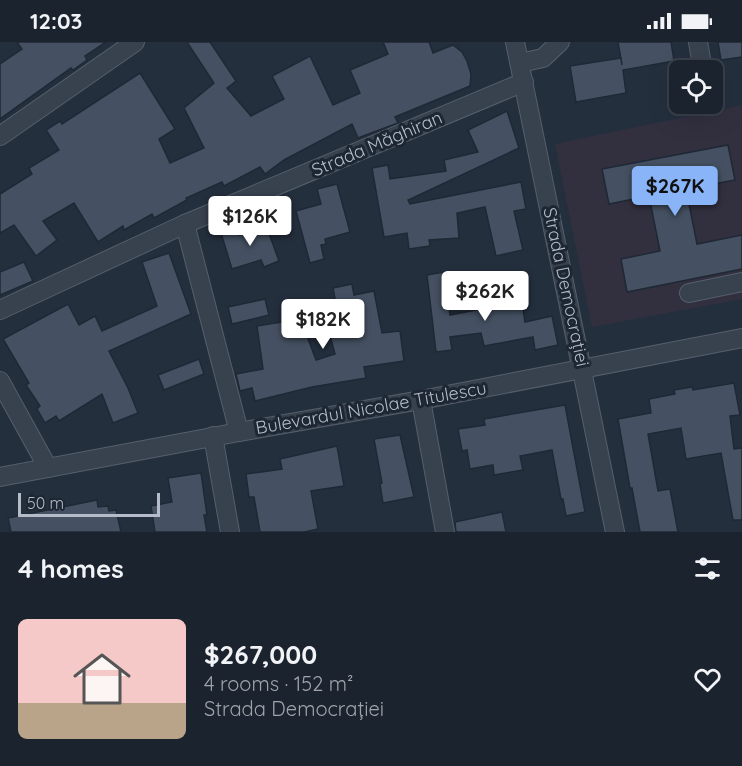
<!DOCTYPE html>
<html lang="en">
<head>
<meta charset="utf-8">
<style>
  :root { --surface:#1b232e; --page:#282f3a; --text:#f1f3f6; --muted:#a0a4aa; --line:#39404a; --accent:#8ab4f8 }
  body { margin:0; font-family:Quicksand,sans-serif; background:var(--page); color:var(--text); height:100vh; display:flex; flex-direction:column; font-size:22px; white-space:nowrap }
  * { box-sizing:border-box; margin:0 }
  p { font-size:20px; color:var(--muted) }
  .icon { flex:none; width:33px; height:33px; fill:none; stroke:currentColor; stroke-width:2; stroke-linecap:round; stroke-linejoin:round }
  .map { position:relative; height:490px; overflow:hidden }
  .details { display:flex; flex-direction:column; background:var(--surface); flex:1 }
  .details>* { flex:none }
  .controls { position:absolute; left:669px; top:18px; display:grid; gap:12px }
  .controls a { display:grid; place-items:center; width:54px; height:54px; border-radius:9px; background:var(--surface); box-shadow:0 6px 24px #0002,0 0 0 2px var(--line); font-size:30px }
  .scale { position:absolute; left:18px; bottom:15px; width:142px; box-sizing:border-box; padding-left:6px; border:3px solid #b4bcc9; border-top:0; font-size:16px; line-height:21px; white-space:nowrap; color:#b4bcc9; -webkit-text-stroke:4px #1d2633; paint-order:stroke }
  .price { position:absolute; translate:-50% -51px; padding:0 14px; border-radius:6px; background:#fff; color:#222; font-size:20px; line-height:39px; filter:drop-shadow(0 2px 3px #0008) }
  .price::after { content:''; position:absolute; left:50%; top:36px; width:18px; height:14px; margin-left:-9px; background:inherit; clip-path:polygon(0 0,100% 0,50% 100%) }
  .price.selected { background:var(--accent); color:#111 }
  ul { padding:0; list-style:none }
  li { display:flex; align-items:center; gap:18px; height:150px; padding:0 18px }
  li+li { border-top:2px solid var(--line) }
  li span { display:grid; place-items:center; flex:none; width:168px; height:120px; border-radius:9px; color:#555 }
  li>.icon { margin-inline-start:auto }
  span .icon { width:72px; height:72px; fill:#fffc; stroke-width:1 }
  li b { font-size:26px }
  h2 { display:flex; justify-content:space-between; align-items:center; height:72px; padding:0 18px; font-size:26px }
  .status { display:flex; justify-content:space-between; align-items:center; height:42px; padding:0 30px; background:var(--surface); direction:ltr }
  .status svg { height:16px; fill:currentColor }
  .map>svg:first-child { display:block }
  .medical { fill:#32303f }
  .building { fill:#455162; stroke:#1f2835; stroke-width:1.5 }
  .lines { fill:none; stroke-linecap:round; stroke-linejoin:round }
  .minor-casing { stroke:#565f6c; stroke-width:20 }
  .minor { stroke:#38414e; stroke-width:18 }
  .labels { text-anchor:middle; stroke-width:6; stroke-linejoin:round; paint-order:stroke }
  .street-label { font-size:18px; fill:#b4bcc9; stroke:#1d2633 }
</style>
</head>
<body>
<div class="status"><b>12:03</b><svg viewBox="0 0 49 12"><path d="M0 12V9h3v3zM5 12V6h3v6zM10 12V3h3v9zM15 12V0h3v12zM26 1h20v11H26zM47 4h2v5h-2z"/></svg></div>
<div class="map">
<svg width="742" height="490" viewBox="0 0 742 490">
  <rect width="100%" height="100%" fill="#242f3e"/>
  <path class="medical" d="M742,63V257L592,285L555,102Z"/>
  <g class="building">
    <path d="M17,0H106L85,14L87,18L73,28L71,26L0,77V22L22,7Z"/>
    <path d="M187,0H210L236,39L227,46L251,74L284,57L272,34L310,14L333,63L360,51L350,28L388,12L383,0H429L433,11L453,3L462,10L467,19L471,32L470,44L395,75L398,81L358,96L352,82L284,118L265,132L260,125L224,144L222,140L186,156L187,158L154,176L152,172L124,188L123,184L98,200L74,161L43,179L57,198L36,214L14,183L0,191V152L32,132L29,126L59,108L46,88L60,79L62,82L140,31L175,87L159,97L170,121L204,106L184,66L214,41Z"/>
    <path d="M618,0H671L674,19L623,28L626,51L576,60L570,24L621,16L622,23Z"/>
    <path d="M718,0H742V15L721,18Z"/>
    <path d="M507,69L519,106L408,158L410,162L521,140L526,167L514,169L523,208L496,214L485,165L457,171L459,196L429,198L430,204L409,207L407,191L384,195L372,126L388,123L390,137L446,129L444,118L478,110L468,88Z"/>
    <path d="M728,103L735,138L686,147L697,202L742,193V227L627,250L621,217L660,209L649,154L609,162L602,127Z"/>
    <path d="M337,142L350,190L325,197L326,202L321,203L324,217L310,221L296,169L321,162L317,147Z"/>
    <path d="M266,183L279,219L264,225L261,218L232,227L221,191L237,186L239,193Z"/>
    <path d="M169,211L191,272L109,309L128,346L138,371L113,381L102,352L59,379L56,374L45,381L37,367L40,364L26,343L29,341L3,297L68,262L79,283L95,274L102,289L157,264L142,220Z"/>
    <path d="M24,220L33,239L0,253V230Z"/>
    <path d="M444,230L450,273L522,259L525,280L552,274L558,303L535,308L533,295L484,304L481,291L450,295L452,308L436,310L427,233Z"/>
    <path d="M352,242L354,253L374,249L382,291L400,289L404,319L364,325L366,336L312,345L255,359L252,346L240,349L236,332L263,327L257,284L300,277L303,295L307,294L316,318L335,312L329,290L341,288L333,246Z"/>
    <path d="M265,257L269,273L232,282L228,265Z"/>
    <path d="M199,317L204,332L164,348L158,333Z"/>
    <path d="M734,341L740,373L730,374L734,407L742,406V478H733L721,411L686,417L681,386L648,392L658,449L670,447L678,490H640L632,446H630L618,377L651,371L649,357L675,352L674,348L692,345L693,348Z"/>
    <path d="M565,363L585,470L566,474L563,457H561L552,408L520,414L523,428L494,433L493,423L470,427L467,408L462,409L458,387L485,383L484,377Z"/>
    <path d="M400,393L414,455L383,461L380,442L382,441L374,397Z"/>
    <path d="M337,404L344,444L311,449L318,487L304,490H260L254,455H249L246,432L282,427L280,417Z"/>
    <path d="M201,431L207,473H204L207,490H155L151,464L172,460L168,436Z"/>
    <path d="M97,458L98,465L108,464L109,469L116,468L121,490H11L8,476Z"/>
    <path d="M502,470L506,490H456L455,480Z"/>
  </g>
  <g class="lines">
    <g class="minor-casing">
      <g id="minor">
        <path d="M515,0L615,490"/>
        <path d="M698,0L703,28"/>
        <path d="M520,21L543,16L560,0"/>
        <path d="M0,94L135,0"/>
        <path d="M185,182L239,390"/>
        <path d="M689,251L742,240"/>
        <path d="M0,268L185,182L524,40"/>
        <path d="M0,339L48,426"/>
        <path d="M421,358L445,490"/>
        <path d="M213,394L230,490"/>
        <path d="M0,435L239,390L421,358L742,296"/>
      </g>
    </g>
    <use href="#minor" class="minor"/>
  </g>
  <g class="labels">
    <g class="street-label">
      <text transform="translate(377 102) rotate(-23)" y="6">Strada Măghiran</text>
      <text transform="translate(566 245) rotate(78)" y="6">Strada Democrației</text>
      <text transform="translate(371 366) rotate(-10)" y="6">Bulevardul Nicolae Titulescu</text>
    </g>
  </g>
</svg>
<div class="controls">
<a><svg class="icon" aria-label="locate" viewBox="0 0 24 24"><circle cx="12" cy="12" r="6"/><path d="M12 2v4M12 18v4M2 12h4M18 12h4"/></svg></a>
</div>
<div class="scale">50 m</div>
<b class="price selected" style="left:675px;top:175px">$267K</b>
<b class="price" style="left:250px;top:205px">$126K</b>
<b class="price" style="left:485px;top:280px">$262K</b>
<b class="price" style="left:323px;top:308px">$182K</b>
</div>
<section class="details">
<h2>4 homes<svg class="icon" aria-label="filters" viewBox="0 0 24 24"><path d="M4 7h16M4 17h16"/><circle cx="9" cy="7" r="2"/><circle cx="15" cy="17" r="2"/></svg></h2>
<ul>
<li><span style="background:linear-gradient(#f6c9c9 70%,#b9a48a 0)"><svg class="icon" aria-label="home" viewBox="0 0 24 24"><path d="M3 11l9-7 9 7M6 9v11h12V9"/></svg></span><div><b>$267,000</b><p>4 rooms · 152 m²</p><p>Strada Democrației</p></div><svg class="icon" aria-label="heart" viewBox="0 0 24 24"><path d="M12 20l-8-8c-3-5 5-10 8-4 3-6 11-1 8 4z"/></svg></li>
</ul>
</section>
</body>
</html>
